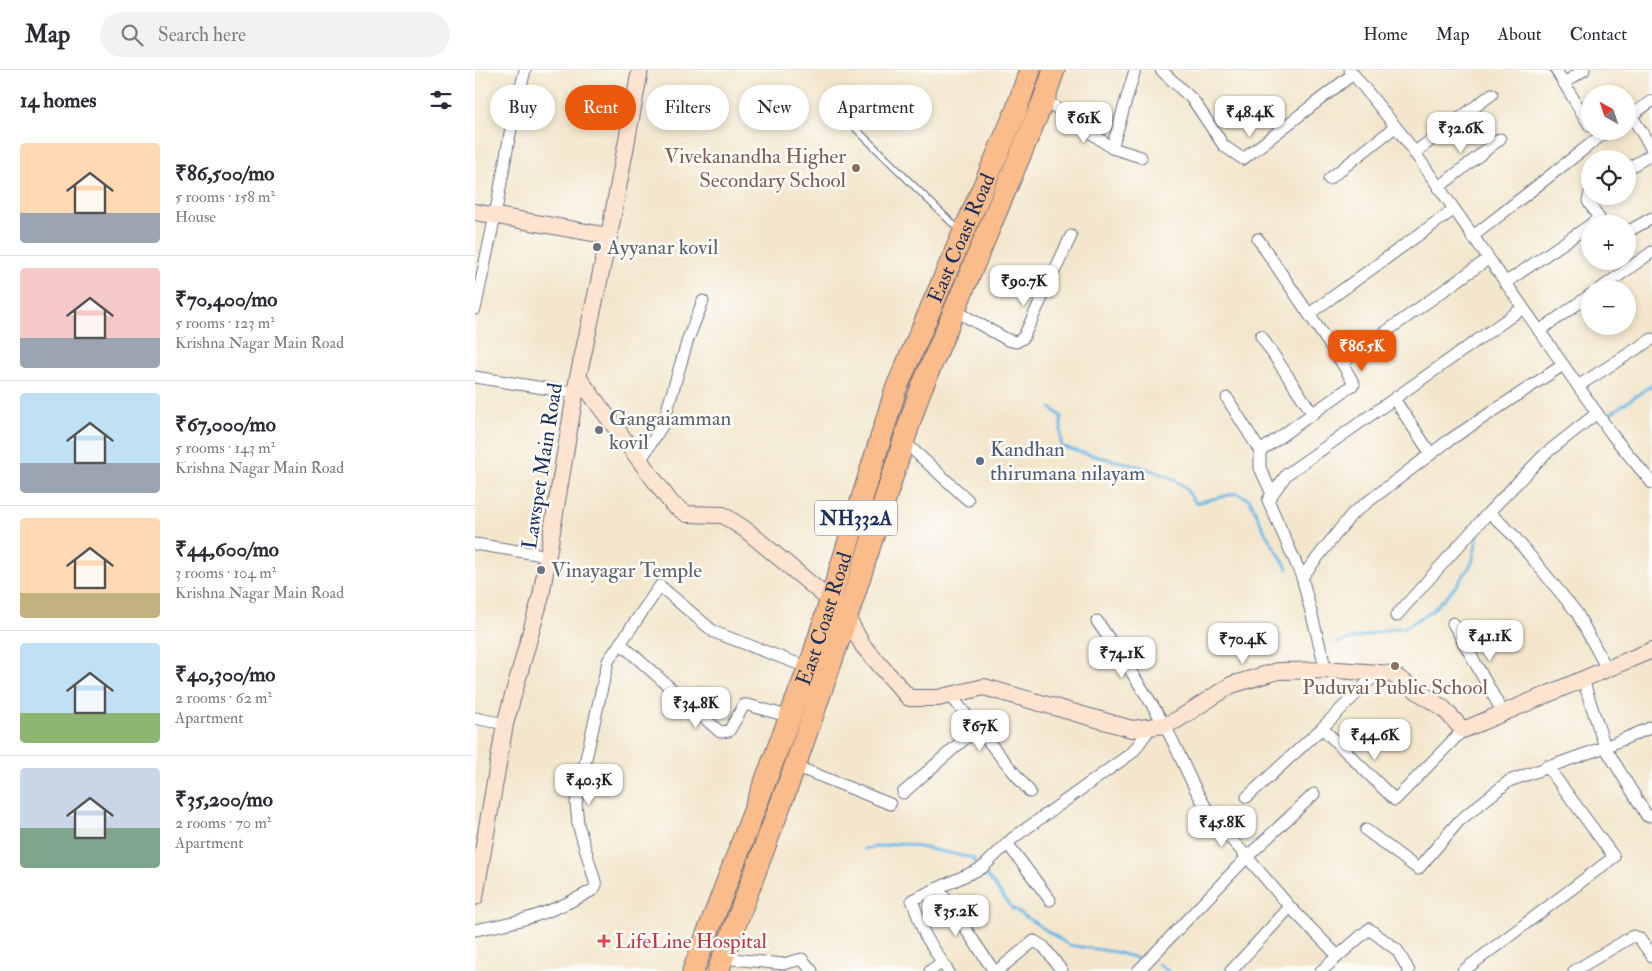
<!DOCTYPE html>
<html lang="en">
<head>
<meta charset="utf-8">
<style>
  :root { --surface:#fff; --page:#f2f2f3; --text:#2b2b33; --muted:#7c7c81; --line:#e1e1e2; --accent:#ea580c }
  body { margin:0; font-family:"IM FELL Double Pica",serif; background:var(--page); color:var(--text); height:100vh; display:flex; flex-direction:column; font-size:19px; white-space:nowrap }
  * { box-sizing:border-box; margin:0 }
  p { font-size:16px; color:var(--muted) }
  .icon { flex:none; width:28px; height:28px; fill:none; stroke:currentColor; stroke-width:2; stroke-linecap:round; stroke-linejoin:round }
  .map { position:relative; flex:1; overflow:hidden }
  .sheet { display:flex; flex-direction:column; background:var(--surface); width:475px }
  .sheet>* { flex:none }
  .guide { position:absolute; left:15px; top:15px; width:475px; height:45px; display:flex; gap:10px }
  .needle { width:32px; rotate:320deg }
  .controls { position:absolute; left:1106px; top:15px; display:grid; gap:10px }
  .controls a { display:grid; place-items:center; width:55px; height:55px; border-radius:50%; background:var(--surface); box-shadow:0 2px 8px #0003; font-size:25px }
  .price { position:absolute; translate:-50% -42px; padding:0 11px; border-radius:10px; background:#fff; color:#222; font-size:16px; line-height:32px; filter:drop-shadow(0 1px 2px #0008) }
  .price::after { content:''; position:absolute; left:50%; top:30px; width:15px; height:11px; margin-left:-8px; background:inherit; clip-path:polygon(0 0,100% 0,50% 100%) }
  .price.on { background:var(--accent); color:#fff }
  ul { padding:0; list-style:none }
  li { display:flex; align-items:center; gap:15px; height:125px; padding:0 20px }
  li+li { border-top:1px solid var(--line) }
  li span { display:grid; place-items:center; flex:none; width:140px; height:100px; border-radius:5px; color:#555 }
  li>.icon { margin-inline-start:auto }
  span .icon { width:60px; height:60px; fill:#fffc; stroke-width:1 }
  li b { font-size:21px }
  h2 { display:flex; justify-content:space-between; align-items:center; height:60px; padding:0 20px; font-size:21px }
  .pill { padding:0 18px; border-radius:22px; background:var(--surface); box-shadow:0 2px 8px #0003; font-size:18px; line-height:45px }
  .pill.on { background:var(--accent); color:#fff }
  header { display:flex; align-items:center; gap:30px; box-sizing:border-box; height:70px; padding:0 25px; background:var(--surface); border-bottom:1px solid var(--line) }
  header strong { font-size:24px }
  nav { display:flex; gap:28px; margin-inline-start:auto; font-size:18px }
  .search { width:350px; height:45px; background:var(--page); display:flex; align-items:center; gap:12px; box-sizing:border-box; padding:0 18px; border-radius:28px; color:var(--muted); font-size:19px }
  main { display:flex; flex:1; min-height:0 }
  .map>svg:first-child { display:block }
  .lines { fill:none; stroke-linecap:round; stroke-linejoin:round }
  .stream { stroke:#6fbae8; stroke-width:3 }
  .lane-casing { stroke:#676f84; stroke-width:8 }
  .street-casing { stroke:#676f84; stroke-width:13 }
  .secondary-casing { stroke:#676f84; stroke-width:18 }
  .highway-casing { stroke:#676f84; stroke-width:23 }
  .lane { stroke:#fff; stroke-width:5.5 }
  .street { stroke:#fff; stroke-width:11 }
  .secondary { stroke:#fde4d0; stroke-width:16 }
  .highway { stroke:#f9bc8a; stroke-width:21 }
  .education-dot { fill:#8d6e63; stroke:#fdfcf7; stroke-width:2 }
  .worship-dot { fill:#6b7280; stroke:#fdfcf7; stroke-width:2 }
  .service-dot { fill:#5c6f8a; stroke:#fdfcf7; stroke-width:2 }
  .health-dot { fill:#e0444e; stroke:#fdfcf7; stroke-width:2 }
  .labels { text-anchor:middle; stroke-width:5; stroke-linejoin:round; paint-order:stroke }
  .shield { fill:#fdfcf7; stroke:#5f6c8c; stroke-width:1 }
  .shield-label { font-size:20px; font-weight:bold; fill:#1b2f5e }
  .education-label { font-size:21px; fill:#785e54; stroke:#fdfcf7; text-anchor:end }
  .street-label { font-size:21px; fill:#1b2f5e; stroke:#fdfcf7 }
  .worship-label { font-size:21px; fill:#5b616d; stroke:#fdfcf7; text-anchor:start }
  .service-label { font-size:21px; fill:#4e5e75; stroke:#fdfcf7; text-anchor:start }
  .health-label { font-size:21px; fill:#be3a42; stroke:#fdfcf7; text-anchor:start }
</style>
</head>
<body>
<header>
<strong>Map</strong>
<div class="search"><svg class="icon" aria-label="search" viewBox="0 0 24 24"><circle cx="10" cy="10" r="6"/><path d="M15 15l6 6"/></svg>Search here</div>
<nav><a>Home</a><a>Map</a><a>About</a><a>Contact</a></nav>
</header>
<main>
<section class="sheet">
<h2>14 homes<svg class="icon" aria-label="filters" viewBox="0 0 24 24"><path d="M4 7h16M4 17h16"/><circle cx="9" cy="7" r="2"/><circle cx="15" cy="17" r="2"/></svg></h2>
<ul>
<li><span style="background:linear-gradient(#ffd9b3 70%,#9aa5b1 0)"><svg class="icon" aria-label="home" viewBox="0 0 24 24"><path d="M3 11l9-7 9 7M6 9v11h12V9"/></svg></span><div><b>₹86,500/mo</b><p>5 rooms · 158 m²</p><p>House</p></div></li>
<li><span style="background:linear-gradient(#f6c9c9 70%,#9aa5b1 0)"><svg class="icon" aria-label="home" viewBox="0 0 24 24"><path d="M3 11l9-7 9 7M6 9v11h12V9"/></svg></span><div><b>₹70,400/mo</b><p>5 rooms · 123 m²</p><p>Krishna Nagar Main Road</p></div></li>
<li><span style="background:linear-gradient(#bfe0f5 70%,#9aa5b1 0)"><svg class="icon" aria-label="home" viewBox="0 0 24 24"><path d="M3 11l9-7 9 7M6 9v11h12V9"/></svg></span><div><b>₹67,000/mo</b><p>5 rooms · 143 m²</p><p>Krishna Nagar Main Road</p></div></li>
<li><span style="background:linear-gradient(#ffd9b3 75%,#c2b280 0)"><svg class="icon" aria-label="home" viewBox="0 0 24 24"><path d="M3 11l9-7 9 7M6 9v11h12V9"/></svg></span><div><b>₹44,600/mo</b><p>3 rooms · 104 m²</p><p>Krishna Nagar Main Road</p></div></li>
<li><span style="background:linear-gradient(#bfe0f5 70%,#8fb573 0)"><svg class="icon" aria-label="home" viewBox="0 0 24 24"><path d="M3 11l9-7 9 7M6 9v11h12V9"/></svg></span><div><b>₹40,300/mo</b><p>2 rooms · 62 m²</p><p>Apartment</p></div></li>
<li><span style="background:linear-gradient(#c9d6e8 60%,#7fa58c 0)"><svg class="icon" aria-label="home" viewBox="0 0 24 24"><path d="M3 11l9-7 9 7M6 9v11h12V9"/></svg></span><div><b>₹35,200/mo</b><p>2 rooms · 70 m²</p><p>Apartment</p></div></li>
</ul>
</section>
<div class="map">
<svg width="1177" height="901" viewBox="0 0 1177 901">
  <rect width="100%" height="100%" fill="#fdfcf7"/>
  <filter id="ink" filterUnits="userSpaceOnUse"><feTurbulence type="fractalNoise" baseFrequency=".02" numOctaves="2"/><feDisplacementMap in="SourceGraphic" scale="10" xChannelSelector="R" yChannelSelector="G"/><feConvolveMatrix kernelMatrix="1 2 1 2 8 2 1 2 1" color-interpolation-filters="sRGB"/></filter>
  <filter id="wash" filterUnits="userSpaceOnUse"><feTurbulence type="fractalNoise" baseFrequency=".0096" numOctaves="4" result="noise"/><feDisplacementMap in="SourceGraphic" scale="20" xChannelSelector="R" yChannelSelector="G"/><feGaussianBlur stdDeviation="1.12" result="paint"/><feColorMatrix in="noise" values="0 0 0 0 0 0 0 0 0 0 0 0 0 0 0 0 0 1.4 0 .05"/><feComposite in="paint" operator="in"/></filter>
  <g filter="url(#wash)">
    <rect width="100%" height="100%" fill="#f3e6cc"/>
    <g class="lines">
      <g class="stream">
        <path d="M576,338L586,346V376C621,390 677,393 707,415C712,419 716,428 721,433L762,423L775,430L791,464L813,499"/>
        <path d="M1136,343L1177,315"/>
        <path d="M862,573L915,559L929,558L957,541L982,515L997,493L1003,465"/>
        <path d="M389,779L425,773L498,788L500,792"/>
        <path d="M512,806L537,838L594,875L640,882L665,889"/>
        <path d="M683,894L693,901"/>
      </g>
    </g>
  </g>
  <g filter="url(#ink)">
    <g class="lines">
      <g class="lane-casing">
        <path id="lane" d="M375,53L484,160"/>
      </g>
      <g class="street-casing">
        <g id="street">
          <path d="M686,0L718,30L749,76L768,89L878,4"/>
          <path d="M875,0L928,66L1138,366L1177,413"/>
          <path d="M1081,0L1115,56"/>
          <path d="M1089,13L1109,0"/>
          <path d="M569,29L637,78L666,87"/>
          <path d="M1156,45L1177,79"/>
          <path d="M1152,48L1177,31"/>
          <path d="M637,78L660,0"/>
          <path d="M939,83L1017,24"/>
          <path d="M1152,99L1177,84"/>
          <path d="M854,109L920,57"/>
          <path d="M963,118L1025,69"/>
          <path d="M1115,123L1113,131L1124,148L1116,154"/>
          <path d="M1152,162L1177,148"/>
          <path d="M997,167L1132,61"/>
          <path d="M783,169L867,293L879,314L785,381V398L797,424"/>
          <path d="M1030,213L1115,155"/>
          <path d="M1125,219L1177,182"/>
          <path d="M0,239L20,146L36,58L50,0"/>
          <path d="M479,240L533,270L541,272L548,268L596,166"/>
          <path d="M834,244L978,140"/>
          <path d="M1064,261L1115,225"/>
          <path d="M786,266L838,344"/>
          <path d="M867,293L1013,189"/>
          <path d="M0,307L100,323"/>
          <path d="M1103,316L1177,269"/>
          <path d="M752,328L785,381"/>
          <path d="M919,329L956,384"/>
          <path d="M427,374L436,378L493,430"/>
          <path d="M165,391L188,354L213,269L228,231"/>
          <path d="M1014,442L1038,465L1102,543L1132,599"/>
          <path d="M0,474L74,486"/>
          <path d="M827,507L877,444L973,371L1088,295"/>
          <path d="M921,546L1014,442L1070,384L1122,343"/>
          <path d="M622,551C646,586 670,621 691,658C707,687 717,719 737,746C747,761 760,773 772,787L839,724"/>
          <path d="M978,553L1028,643"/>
          <path d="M145,573L245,662L254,661L269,635H273L316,647"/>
          <path d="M851,600L827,507L793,430L812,404L1048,238"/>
          <path d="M902,603L847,658L920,730L988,660"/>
          <path d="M1108,610L1130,677L1172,746H1177"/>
          <path d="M475,625L555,722"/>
          <path d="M0,648L30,654"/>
          <path d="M320,696L415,734"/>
          <path d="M428,723L502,658"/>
          <path d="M772,727L847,658"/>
          <path d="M891,760L943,799L984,751L1034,711L1130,677L1177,657"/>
          <path d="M532,773L575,830"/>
          <path d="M463,818L519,901"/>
          <path d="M0,860C49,851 74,844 118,820L121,815L103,754L101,733L133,591L185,516L239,562L334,598"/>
          <path d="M248,888L308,894L327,889L337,901"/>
          <path d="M455,901L467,892"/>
          <path d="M473,901L450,865L437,830L507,798L538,768L658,682L676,657"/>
          <path d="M522,901L559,871L569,877L587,901"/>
          <path d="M663,901L772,787L815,837L863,886"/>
          <path d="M756,901L815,837"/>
          <path d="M846,901L894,859L922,880L934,901"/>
          <path d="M988,901L1139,787L1072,696"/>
          <path d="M1099,901L1158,866L1164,868L1177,886"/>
        </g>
      </g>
      <g class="secondary-casing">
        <g id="secondary">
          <path d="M0,142L134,166"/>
          <path d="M103,307L197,434L212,444L248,445L271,460L356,531L372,547L388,576L434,628H463L509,617L657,659L690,655L702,650L756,615L803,601L863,600L917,604L969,639L988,660L1177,580"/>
          <path d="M0,827L30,654L66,526L103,307L134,166L165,0"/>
        </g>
      </g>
      <g class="highway-casing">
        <g id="highway">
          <path id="s1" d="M218,901L338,586L421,319L541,41L555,0"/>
          <path d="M243,901L320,696L372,547L444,324L569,29L579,0"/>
        </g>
      </g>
      <use href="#lane" class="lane"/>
      <use href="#street" class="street"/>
      <use href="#secondary" class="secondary"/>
      <use href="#highway" class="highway"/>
    </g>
  </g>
  <g class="education-dot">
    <circle cx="381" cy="98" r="5"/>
    <circle cx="920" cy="596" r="5"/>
  </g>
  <g class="worship-dot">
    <circle cx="122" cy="177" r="5"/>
    <circle cx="124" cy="360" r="5"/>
    <circle cx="66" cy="500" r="5"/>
  </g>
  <circle class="service-dot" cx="505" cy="391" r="5"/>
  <path class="health-dot" d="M126.5 863.5h5v5h5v5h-5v5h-5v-5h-5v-5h5z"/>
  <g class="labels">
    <rect class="shield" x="340" y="430.5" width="82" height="35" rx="4"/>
    <g class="shield-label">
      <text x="381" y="455">NH332A</text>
    </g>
    <g class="education-label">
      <text x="371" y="93">Vivekanandha Higher<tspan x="371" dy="24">Secondary School</tspan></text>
      <text x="920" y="624" text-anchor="middle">Puduvai Public School</text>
    </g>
    <g class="street-label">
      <text dy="7" stroke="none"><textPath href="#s1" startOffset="781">East Coast Road</textPath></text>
      <text transform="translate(67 396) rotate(-81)" y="7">Lawspet Main Road</text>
      <text dy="7" stroke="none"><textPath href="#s1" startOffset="376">East Coast Road</textPath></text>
    </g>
    <g class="worship-label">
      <text x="132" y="184">Ayyanar kovil</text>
      <text x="134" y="355">Gangaiamman<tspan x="134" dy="24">kovil</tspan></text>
      <text x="76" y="507">Vinayagar Temple</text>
    </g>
    <g class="service-label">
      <text x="515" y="386">Kandhan<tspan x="515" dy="24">thirumana nilayam</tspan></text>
    </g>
    <g class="health-label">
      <text x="140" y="878">LifeLine Hospital</text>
    </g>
  </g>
</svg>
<div class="controls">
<a><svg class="needle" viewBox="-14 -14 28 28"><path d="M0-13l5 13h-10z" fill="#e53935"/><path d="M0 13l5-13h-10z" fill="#7c7c81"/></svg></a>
<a><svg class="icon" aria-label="locate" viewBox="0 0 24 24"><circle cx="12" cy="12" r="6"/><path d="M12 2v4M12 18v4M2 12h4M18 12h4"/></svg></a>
<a>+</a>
<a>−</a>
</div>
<b class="price" style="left:775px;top:68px">₹48.4K</b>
<b class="price" style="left:609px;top:74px">₹61K</b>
<b class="price" style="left:986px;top:84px">₹32.6K</b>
<b class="price" style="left:549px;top:237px">₹90.7K</b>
<b class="price on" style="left:887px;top:302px">₹86.5K</b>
<b class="price" style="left:1015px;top:592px">₹41.1K</b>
<b class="price" style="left:768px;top:595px">₹70.4K</b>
<b class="price" style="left:647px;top:609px">₹74.1K</b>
<b class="price" style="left:221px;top:659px">₹34.8K</b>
<b class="price" style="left:505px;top:682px">₹67K</b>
<b class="price" style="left:900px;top:691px">₹44.6K</b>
<b class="price" style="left:114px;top:736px">₹40.3K</b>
<b class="price" style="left:747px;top:778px">₹45.8K</b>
<b class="price" style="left:481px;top:867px">₹35.2K</b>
<div class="guide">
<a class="pill">Buy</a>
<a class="pill on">Rent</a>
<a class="pill">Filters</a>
<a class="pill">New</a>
<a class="pill">Apartment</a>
</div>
</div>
</main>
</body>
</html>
